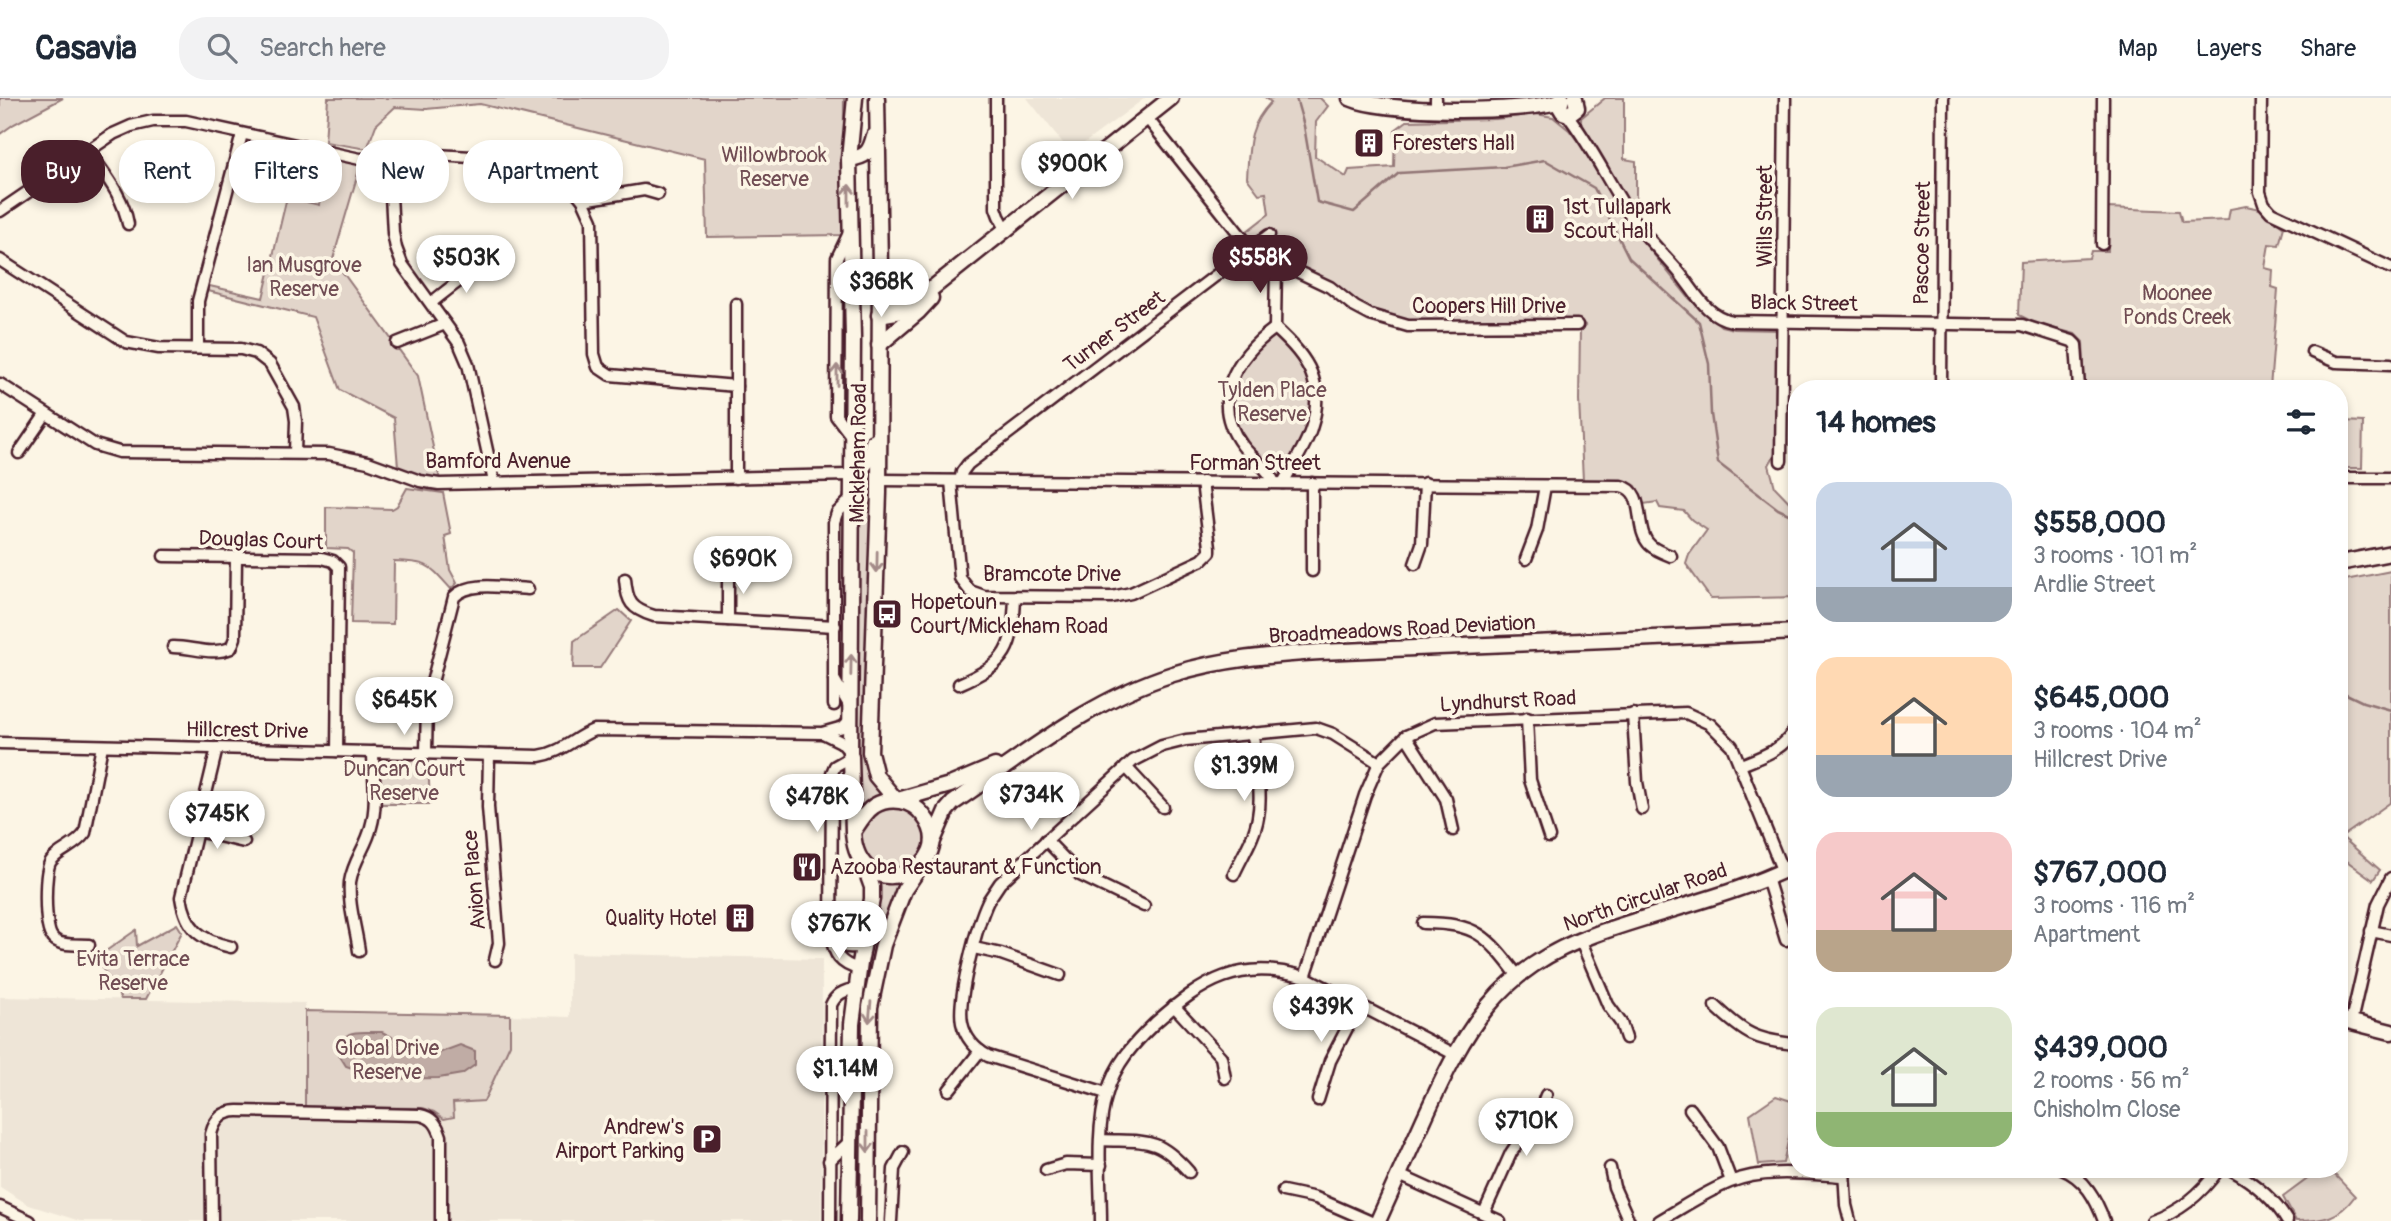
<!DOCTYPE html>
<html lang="en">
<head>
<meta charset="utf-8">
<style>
  :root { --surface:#fff; --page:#f2f2f3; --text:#1f2937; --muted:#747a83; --line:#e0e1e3; --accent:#4a1f2b }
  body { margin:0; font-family:Pangolin,sans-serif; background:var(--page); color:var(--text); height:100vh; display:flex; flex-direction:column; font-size:26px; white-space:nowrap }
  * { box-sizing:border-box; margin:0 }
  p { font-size:23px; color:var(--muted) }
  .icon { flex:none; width:38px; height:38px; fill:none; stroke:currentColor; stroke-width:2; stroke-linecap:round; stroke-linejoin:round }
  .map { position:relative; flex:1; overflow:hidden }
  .details { position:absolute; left:1788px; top:282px; width:560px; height:798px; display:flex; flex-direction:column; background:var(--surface); border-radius:28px; box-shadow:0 4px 10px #0003 }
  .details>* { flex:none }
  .hud { position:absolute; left:21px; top:42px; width:665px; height:63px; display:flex; gap:14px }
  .price { position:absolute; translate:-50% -60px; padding:0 16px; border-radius:24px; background:#fff; color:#222; font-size:23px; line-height:46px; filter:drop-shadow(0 2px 4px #0008) }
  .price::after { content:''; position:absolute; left:50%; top:42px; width:21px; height:16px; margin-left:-10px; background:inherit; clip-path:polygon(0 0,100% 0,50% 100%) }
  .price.current { background:var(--accent); color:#fff }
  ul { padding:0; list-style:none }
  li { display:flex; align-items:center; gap:21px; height:175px; padding:0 28px }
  li span { display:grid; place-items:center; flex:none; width:196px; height:140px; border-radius:21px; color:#555 }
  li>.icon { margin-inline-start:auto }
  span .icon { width:84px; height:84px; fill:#fffc; stroke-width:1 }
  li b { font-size:30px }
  h2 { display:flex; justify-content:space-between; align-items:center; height:84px; padding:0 28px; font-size:30px }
  .chip { padding:0 24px; border-radius:28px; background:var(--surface); box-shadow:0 4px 10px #0003; font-size:24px; line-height:63px }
  .chip.current { background:var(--accent); color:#fff }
  header { display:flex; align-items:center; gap:42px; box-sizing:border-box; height:98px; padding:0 35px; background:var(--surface); border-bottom:2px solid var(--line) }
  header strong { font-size:33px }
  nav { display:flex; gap:38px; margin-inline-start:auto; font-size:24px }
  .search { width:490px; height:63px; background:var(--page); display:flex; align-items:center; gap:18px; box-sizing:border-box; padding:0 24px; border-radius:28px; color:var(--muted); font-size:26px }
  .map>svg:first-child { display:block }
  .built { fill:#eee5d7 }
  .green { fill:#e2d5ca; stroke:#967a7a; stroke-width:2 }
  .water { fill:#c0aca5; stroke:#917474; stroke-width:2 }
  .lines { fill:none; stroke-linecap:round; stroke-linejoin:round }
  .stream { stroke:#917474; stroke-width:2.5 }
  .street-casing { stroke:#4a1f2b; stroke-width:15 }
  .secondary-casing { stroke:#4a1f2b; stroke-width:19 }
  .primary-casing { stroke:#4a1f2b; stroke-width:19 }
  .street { stroke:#fcf5e5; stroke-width:10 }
  .secondary { stroke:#fcf5e5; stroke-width:14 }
  .primary { stroke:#fcf5e5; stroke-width:14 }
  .oneway { stroke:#a38a88 }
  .labels { text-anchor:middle; stroke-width:7; stroke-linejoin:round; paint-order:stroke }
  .poi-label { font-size:21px; fill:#4a1f2b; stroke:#fcf5e5; text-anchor:start }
  .park-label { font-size:21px; fill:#704c53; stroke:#fcf5e5 }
  .street-label { font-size:21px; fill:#4a1f2b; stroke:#fcf5e5 }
</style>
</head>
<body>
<header>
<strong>Casavia</strong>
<div class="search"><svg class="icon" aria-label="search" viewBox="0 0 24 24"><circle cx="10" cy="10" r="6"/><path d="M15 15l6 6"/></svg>Search here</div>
<nav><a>Map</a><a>Layers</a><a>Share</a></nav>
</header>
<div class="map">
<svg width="2391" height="1123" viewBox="0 0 2391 1123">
  <rect width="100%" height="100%" fill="#fcf5e5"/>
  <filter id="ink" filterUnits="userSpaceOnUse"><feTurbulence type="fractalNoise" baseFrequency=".0143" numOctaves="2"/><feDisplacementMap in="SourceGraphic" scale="14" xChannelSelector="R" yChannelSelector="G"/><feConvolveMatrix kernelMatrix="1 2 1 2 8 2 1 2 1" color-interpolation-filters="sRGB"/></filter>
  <g filter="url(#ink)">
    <g class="built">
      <path d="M1027,0H1145L1071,55Z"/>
      <path d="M570,855L822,861L821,1123H80L29,1107L0,1089V899L305,905V1009L423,1010L434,1014L453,1005L510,946V917L570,919Z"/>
    </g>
    <g class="green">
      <path d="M0,0H63L14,26L0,36Z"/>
      <path d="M328,0H844L843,137L707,139L705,61L480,6L426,11L395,9L376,27L367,51L325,44Z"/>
      <path d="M1266,0H1320L1328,8L1316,24L1315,58L1346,79L1349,72L1394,69L1395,32L1407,23L1496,21L1536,16L1553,19L1569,32L1583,50L1621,116L1689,200L1721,228L1734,231L1777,232L1775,356L1769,367L1775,389L1797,412V499L1711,501L1686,466L1689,457L1707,432L1692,422L1684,413L1660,410L1657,404L1644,406L1636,388L1628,383L1583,382L1579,302L1580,232L1585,227L1580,222L1404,223L1359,206L1337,187L1310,173L1276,160L1270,151L1274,144L1265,133L1251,140L1246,134L1269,116L1266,95L1259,96L1247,80C1249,48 1248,28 1271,4Z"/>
      <path d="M1605,0H1624V61L1636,63V102H1627L1581,24V20Z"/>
      <path d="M323,59L361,65L333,161L418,278L440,382L421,379L398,369L394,320L340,292L313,219L204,192L205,187L263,200L287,99L319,107Z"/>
      <path d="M2246,108L2260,111L2284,129L2279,147L2269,146L2265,170L2273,172L2272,189L2278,191L2270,290H2085L2083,244L2075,236L2037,226L2019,217L2021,164L2089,160L2091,153H2108V110L2179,113L2182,124L2228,122L2230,111Z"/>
      <path d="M1275,236C1285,244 1299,257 1305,268C1323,301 1308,352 1279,373L1267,366L1247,349L1232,318L1231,307L1232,290L1253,251Z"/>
      <path d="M2343,323L2363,324L2362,370H2342Z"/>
      <path d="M860,383L869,388L872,395L867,639L885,698L863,710L860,707L856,620L858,384Z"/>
      <path d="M407,390L443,395L451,436L445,438L450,472L457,485L451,491C428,466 429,464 394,463L393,526L351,525L353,455L348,451L326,450V409L392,411L397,408Z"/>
      <path d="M2391,473V704L2342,739L2380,772L2373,782L2340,758V483Z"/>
      <path d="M619,512L631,523L600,570H573L574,543Z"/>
      <path d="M428,661L430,706H378V669L385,663Z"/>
      <circle cx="893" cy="740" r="32"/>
      <path d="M874,778L902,782V784L866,895L863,927L859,1005L855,1004V944Z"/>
      <path d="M177,826L182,834L146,901H121L101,868L93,862L136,832L137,848Z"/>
      <path d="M305,913L510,917V946L484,1003L453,1005L454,1019L444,1021L434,1014L423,1010L305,1009Z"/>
      <path d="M1776,998L1797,1005L1783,1065L1759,1067L1750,1016Z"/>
      <path d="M2321,1071L2335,1077L2355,1098C2339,1120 2324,1123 2296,1123L2283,1099Z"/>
    </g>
    <path class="water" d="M382,934L402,944L417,958L436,956L460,947L475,953V967L462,976L439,980L384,981L346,968L338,955C343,928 359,935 382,934Z"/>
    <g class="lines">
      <g class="stream">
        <path d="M1296,0L1304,28L1317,104L1354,114L1399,75L1504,69L1545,62L1594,90L1629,160L1699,224L1709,266L1711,316L1718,365L1778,411L1797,420"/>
        <path d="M2340,593L2363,604L2391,612"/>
      </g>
      <g class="street-casing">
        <g id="street">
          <path d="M996,0V110L999,118L1007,133"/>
          <path d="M2261,0L2260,94L2264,106L2271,114L2391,170"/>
          <path d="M1436,11V0"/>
          <path d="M1566,15C1592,48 1609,86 1632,120C1646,140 1663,155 1678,173C1695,193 1705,218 1732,223L2022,227L2072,243L2076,247L2079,290"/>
          <path d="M1147,20L1252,152L1330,189L1355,209L1370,217L1408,228L1577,227"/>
          <path d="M88,52C104,76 123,97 128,126"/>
          <path d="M389,59L393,135L396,150L402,166L459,245L468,266L494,384"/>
          <path d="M583,102L644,92L658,96"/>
          <path d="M0,113L113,36L131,28L153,23H186L360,61L435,57L472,59L557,80L573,90L583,102L592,122L594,256L598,269L610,277L736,288"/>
          <path d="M849,135L837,160L836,318L852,339"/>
          <path d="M2102,146L2103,0"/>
          <path d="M0,162L126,244L159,250L241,251L256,255L270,266L294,309L296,323L295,355"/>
          <path d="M431,205C450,190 467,174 490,168"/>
          <path d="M736,206V380"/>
          <path d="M1275,230C1308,259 1326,286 1311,331C1306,348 1292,368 1283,385"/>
          <path d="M1275,230L1276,165"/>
          <path d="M397,245L445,226"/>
          <path d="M198,250V203L242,36"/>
          <path d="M2312,254L2336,264L2391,266"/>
          <path d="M0,286L95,347L119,354L329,356L368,364L420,383L439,386L851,377"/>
          <path d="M1941,290L1943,0"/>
          <path d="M19,355L45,317"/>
          <path d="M1781,363L1785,0"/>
          <path d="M2340,380H2391"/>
          <path d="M879,382L1621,388C1647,393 1633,431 1650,447C1655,452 1663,455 1671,458"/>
          <path d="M951,383L960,480L970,493L984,498L1112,499L1131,495L1202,462L1210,454V449L1202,384"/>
          <path d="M960,383L962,374L968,366L1269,137"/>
          <path d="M1274,384C1267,368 1252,361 1242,347C1208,302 1237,258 1275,230"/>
          <path d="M164,458L322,460L333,463L339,469L337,653"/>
          <path d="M1526,461L1537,432L1545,388"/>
          <path d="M1415,466L1422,446L1425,385"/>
          <path d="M1312,473V385"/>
          <path d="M728,475V522"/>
          <path d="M625,481C627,504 631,511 654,518L835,528"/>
          <path d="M173,549C193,549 211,558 231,550L235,540L236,459"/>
          <path d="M959,586C1008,565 1013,551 1015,499"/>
          <path d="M834,607V582"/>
          <path d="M849,607L834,581V424L837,415L851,401L850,398"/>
          <path d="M1633,616L1637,684L1642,711"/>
          <path d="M1527,620L1530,682L1549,739"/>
          <path d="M823,635L841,644L850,654"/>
          <path d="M1406,638L1446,701L1453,732"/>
          <path d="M0,645L539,658C561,655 574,640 594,632L822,635L843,629L850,622"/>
          <path d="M217,650L181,799C186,831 200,842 231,849"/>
          <path d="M426,655L427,604L454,499C470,482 506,490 528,491"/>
          <path d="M489,657L488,709L499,845L495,862"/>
          <path d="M851,659L835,668L832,675L831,838C834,857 840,866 859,871"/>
          <path d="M1741,667C1764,658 1785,651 1797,628"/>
          <path d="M1126,669L1163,709"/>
          <path d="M197,733L244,744"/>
          <path d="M1046,742L1080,777L1144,808"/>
          <path d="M1234,776C1242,758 1255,739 1258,719C1263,693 1255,662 1253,635"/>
          <path d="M1767,780L1786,842"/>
          <path d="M1423,825C1477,825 1487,838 1518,878"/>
          <path d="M2371,833L2391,837"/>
          <path d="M832,839C840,851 851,850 863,848"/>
          <path d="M1580,841L1608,907L1621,925L1626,940"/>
          <path d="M89,847C77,846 59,849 52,839C44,830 44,772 51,763C60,751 75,749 85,735L102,648"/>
          <path d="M974,850L1001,856L1060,877"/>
          <path d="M359,853C356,830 348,807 350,784C353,763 367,748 371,729C378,706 373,678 373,654"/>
          <path d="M1305,879L1365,697L1379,665L1406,638L1435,625L1686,615L1710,626L1732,648L1783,774"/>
          <path d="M1174,908L1221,959L1225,980"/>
          <path d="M1715,908C1745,936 1756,943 1797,946"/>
          <path d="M2351,924L2378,806L2391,780"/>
          <path d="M949,992L980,953"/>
          <path d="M1106,995L988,958C975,951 965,939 962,925C957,901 977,826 988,803C992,797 996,791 1000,785L1133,663L1162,648L1186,642L1316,630L1333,636L1379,665"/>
          <path d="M1318,1002L1330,963L1360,905"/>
          <path d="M1690,1011L1718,1049L1731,1083"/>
          <path d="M1101,1042C1146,1044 1157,1038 1189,1074"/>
          <path d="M829,1063L849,1044"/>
          <path d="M1610,1070L1614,1089L1629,1123"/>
          <path d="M2062,1071C2085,1080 2096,1101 2104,1123"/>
          <path d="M2230,1071C2253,1084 2274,1100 2287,1123"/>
          <path d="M1046,1072L1066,1066L1101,1067"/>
          <path d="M1844,1072L1846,1107L1850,1123"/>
          <path d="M1399,1077L1500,1123"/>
          <path d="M1283,1093L1316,1100L1369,1123"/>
          <path d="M0,1109L30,1123"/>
          <path d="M1484,1115L1511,1055L1540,1012L1546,997"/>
          <path d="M212,1123L211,1036C215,1021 223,1013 238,1013L420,1017C432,1019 437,1026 441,1038V1123"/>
          <path d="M830,1123L831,907C836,896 844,892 856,891"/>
          <path d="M891,1123L894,1071L903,1054"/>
          <path d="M1101,1123C1101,1083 1095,1033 1107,995C1115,966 1134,945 1155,925C1203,882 1240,860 1305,879L1454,956"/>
          <path d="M1659,1123C1682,1110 1705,1094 1730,1084C1765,1070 1808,1076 1844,1078"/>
          <path d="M2152,1123C2180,1114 2202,1095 2219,1071"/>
        </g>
      </g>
      <g class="secondary-casing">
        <g id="secondary">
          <path d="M1350,0C1387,16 1522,15 1560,3"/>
          <path d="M1562,0L1560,9L1563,14L1569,16L1577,10L1575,0"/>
          <path d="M882,180L887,199L902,213"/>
          <path d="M879,217L902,213L915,204L1171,0"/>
          <path d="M879,247L918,214L931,200"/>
          <path d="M2340,921L2391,934"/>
          <path d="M1378,1123C1393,1089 1409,1055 1424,1021C1465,931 1497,871 1596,836C1662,812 1734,798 1797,766"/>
        </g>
      </g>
      <g class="primary-casing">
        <g id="primary">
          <path d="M877,0L880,168L879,395L870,654L876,678L896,702"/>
          <path d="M849,61C866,59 870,54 874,38"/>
          <path d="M851,377C867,369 870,361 873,344"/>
          <path d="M2340,465L2391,455"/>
          <path d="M898,702L950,687L995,668"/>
          <path d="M853,734C859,725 865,714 874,708C890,698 912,702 923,717C965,769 858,815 853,734L851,659L850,655L853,239L849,61L855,0"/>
          <path d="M933,743L946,713L953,705C1024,657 1090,602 1173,576C1221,561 1271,557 1320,554L1797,534"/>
          <path d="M849,1123L852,926L860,865L872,801V789L864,767"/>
          <path d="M868,1123L870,909L883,847L904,792L919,770"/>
        </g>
      </g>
      <use href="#street" class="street"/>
      <use href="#secondary" class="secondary"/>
      <use href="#primary" class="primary"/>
    </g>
    <defs><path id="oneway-shaft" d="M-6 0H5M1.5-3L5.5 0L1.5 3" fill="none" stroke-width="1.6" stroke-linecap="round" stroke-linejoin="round" transform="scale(1.75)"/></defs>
    <g class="oneway">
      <use href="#oneway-shaft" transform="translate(849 97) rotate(-90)"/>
      <use href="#oneway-shaft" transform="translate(837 277) rotate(-90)"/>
      <use href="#oneway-shaft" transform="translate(877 464) rotate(91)"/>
      <use href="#oneway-shaft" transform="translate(851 567) rotate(-89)"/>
      <use href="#oneway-shaft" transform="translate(870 914) rotate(95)"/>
      <use href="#oneway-shaft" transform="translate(868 1044) rotate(90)"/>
    </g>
  </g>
  <defs>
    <g id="building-square" transform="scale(1.575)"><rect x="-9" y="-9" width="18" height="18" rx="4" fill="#4a1f2b" stroke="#fcf5e5"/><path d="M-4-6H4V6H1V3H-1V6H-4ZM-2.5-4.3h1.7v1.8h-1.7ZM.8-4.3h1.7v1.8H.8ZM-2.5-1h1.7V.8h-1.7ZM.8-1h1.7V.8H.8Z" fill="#fff"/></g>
    <g id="bus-square" transform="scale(1.575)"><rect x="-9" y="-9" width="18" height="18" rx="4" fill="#4a1f2b" stroke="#fcf5e5"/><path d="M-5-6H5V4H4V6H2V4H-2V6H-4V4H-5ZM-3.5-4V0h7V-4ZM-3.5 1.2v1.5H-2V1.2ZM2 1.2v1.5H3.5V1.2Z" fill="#fff"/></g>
    <g id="restaurant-square" transform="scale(1.575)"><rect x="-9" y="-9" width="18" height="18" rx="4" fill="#4a1f2b" stroke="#fcf5e5"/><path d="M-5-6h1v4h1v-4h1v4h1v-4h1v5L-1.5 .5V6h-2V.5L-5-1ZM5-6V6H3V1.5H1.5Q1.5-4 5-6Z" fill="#fff"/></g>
    <g id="parking-square" transform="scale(1.575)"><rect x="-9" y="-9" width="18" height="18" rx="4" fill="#4a1f2b" stroke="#fcf5e5"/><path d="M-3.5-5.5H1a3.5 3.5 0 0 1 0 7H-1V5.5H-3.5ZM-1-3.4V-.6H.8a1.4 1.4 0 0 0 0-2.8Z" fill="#fff"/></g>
  </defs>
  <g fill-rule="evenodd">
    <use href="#building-square" x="1369" y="45"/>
    <use href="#building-square" x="1540" y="121"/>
    <use href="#bus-square" x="887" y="516"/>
    <use href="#restaurant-square" x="807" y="769"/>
    <use href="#building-square" x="740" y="820"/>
    <use href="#parking-square" x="707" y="1041"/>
  </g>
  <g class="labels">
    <g class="poi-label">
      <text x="1392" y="52">Foresters Hall</text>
      <text x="1563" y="116">1st Tullapark<tspan x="1563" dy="24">Scout Hall</tspan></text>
      <text x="910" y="511">Hopetoun<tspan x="910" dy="24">Court/Mickleham Road</tspan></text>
      <text x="830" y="776">Azooba Restaurant &amp; Function</text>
      <text x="717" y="827" text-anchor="end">Quality Hotel</text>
      <text x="684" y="1036" text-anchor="end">Andrew's<tspan x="684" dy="24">Airport Parking</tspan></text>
    </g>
    <g class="park-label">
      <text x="774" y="64">Willowbrook<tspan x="774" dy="24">Reserve</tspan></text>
      <text x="304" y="174">Ian Musgrove<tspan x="304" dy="24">Reserve</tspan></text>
      <text x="2177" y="202">Moonee<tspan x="2177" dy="24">Ponds Creek</tspan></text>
      <text x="1272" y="299">Tylden Place<tspan x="1272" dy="24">Reserve</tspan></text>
      <text x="404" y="678">Duncan Court<tspan x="404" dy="24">Reserve</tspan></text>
      <text x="133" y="868">Evita Terrace<tspan x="133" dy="24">Reserve</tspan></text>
      <text x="387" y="957">Global Drive<tspan x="387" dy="24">Reserve</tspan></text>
    </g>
    <g class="street-label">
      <text transform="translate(1765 118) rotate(-90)" y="7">Wills Street</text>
      <text transform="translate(1922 145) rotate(-89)" y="7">Pascoe Street</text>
      <text transform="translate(1804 205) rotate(1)" y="7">Black Street</text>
      <text x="1489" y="215">Coopers Hill Drive</text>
      <text transform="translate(1114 233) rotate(-37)" y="7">Turner Street</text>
      <text transform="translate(858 355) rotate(-89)" y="7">Mickleham Road</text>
      <text x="498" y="370">Bamford Avenue</text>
      <text x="1255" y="372">Forman Street</text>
      <text transform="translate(261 442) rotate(2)" y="7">Douglas Court</text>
      <text x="1052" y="483">Bramcote Drive</text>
      <text transform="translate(1402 531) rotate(-3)" y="7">Broadmeadows Road Deviation</text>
      <text transform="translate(1508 603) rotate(-3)" y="7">Lyndhurst Road</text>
      <text transform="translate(247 632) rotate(1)" y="7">Hillcrest Drive</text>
      <text transform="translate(474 782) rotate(-95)" y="7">Avion Place</text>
      <text transform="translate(1645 799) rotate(-19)" y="7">North Circular Road</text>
    </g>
  </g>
</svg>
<b class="price" style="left:1072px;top:103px">$900K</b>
<b class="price" style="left:466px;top:197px">$503K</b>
<b class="price current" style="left:1260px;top:197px">$558K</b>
<b class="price" style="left:881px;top:221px">$368K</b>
<b class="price" style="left:743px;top:498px">$690K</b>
<b class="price" style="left:404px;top:639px">$645K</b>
<b class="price" style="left:1244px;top:705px">$1.39M</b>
<b class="price" style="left:1031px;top:734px">$734K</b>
<b class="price" style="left:817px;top:736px">$478K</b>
<b class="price" style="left:217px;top:753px">$745K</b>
<b class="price" style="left:839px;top:863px">$767K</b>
<b class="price" style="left:1321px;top:946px">$439K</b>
<b class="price" style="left:845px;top:1008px">$1.14M</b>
<b class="price" style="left:1526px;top:1060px">$710K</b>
<div class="hud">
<a class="chip current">Buy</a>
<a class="chip">Rent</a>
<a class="chip">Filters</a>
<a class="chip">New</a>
<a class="chip">Apartment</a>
</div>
<section class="details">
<h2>14 homes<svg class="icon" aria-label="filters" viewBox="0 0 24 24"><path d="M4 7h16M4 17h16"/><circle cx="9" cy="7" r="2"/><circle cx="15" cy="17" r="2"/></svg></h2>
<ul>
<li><span style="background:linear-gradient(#c9d6e8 75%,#9aa5b1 0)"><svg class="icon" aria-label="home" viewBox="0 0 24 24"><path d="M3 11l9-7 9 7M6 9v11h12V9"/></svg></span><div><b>$558,000</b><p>3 rooms · 101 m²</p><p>Ardlie Street</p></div></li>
<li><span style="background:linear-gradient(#ffd9b3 70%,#9aa5b1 0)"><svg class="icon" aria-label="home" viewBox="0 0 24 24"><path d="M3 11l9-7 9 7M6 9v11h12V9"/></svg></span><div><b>$645,000</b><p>3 rooms · 104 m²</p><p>Hillcrest Drive</p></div></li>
<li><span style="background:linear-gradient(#f6c9c9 70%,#b9a48a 0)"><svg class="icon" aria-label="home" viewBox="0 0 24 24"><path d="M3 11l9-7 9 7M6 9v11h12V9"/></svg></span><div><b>$767,000</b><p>3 rooms · 116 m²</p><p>Apartment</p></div></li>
<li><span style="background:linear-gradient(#dfe7d0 75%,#8fb573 0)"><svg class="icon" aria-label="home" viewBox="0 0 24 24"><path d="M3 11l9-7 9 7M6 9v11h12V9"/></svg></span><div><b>$439,000</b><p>2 rooms · 56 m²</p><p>Chisholm Close</p></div></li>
</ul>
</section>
</div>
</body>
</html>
